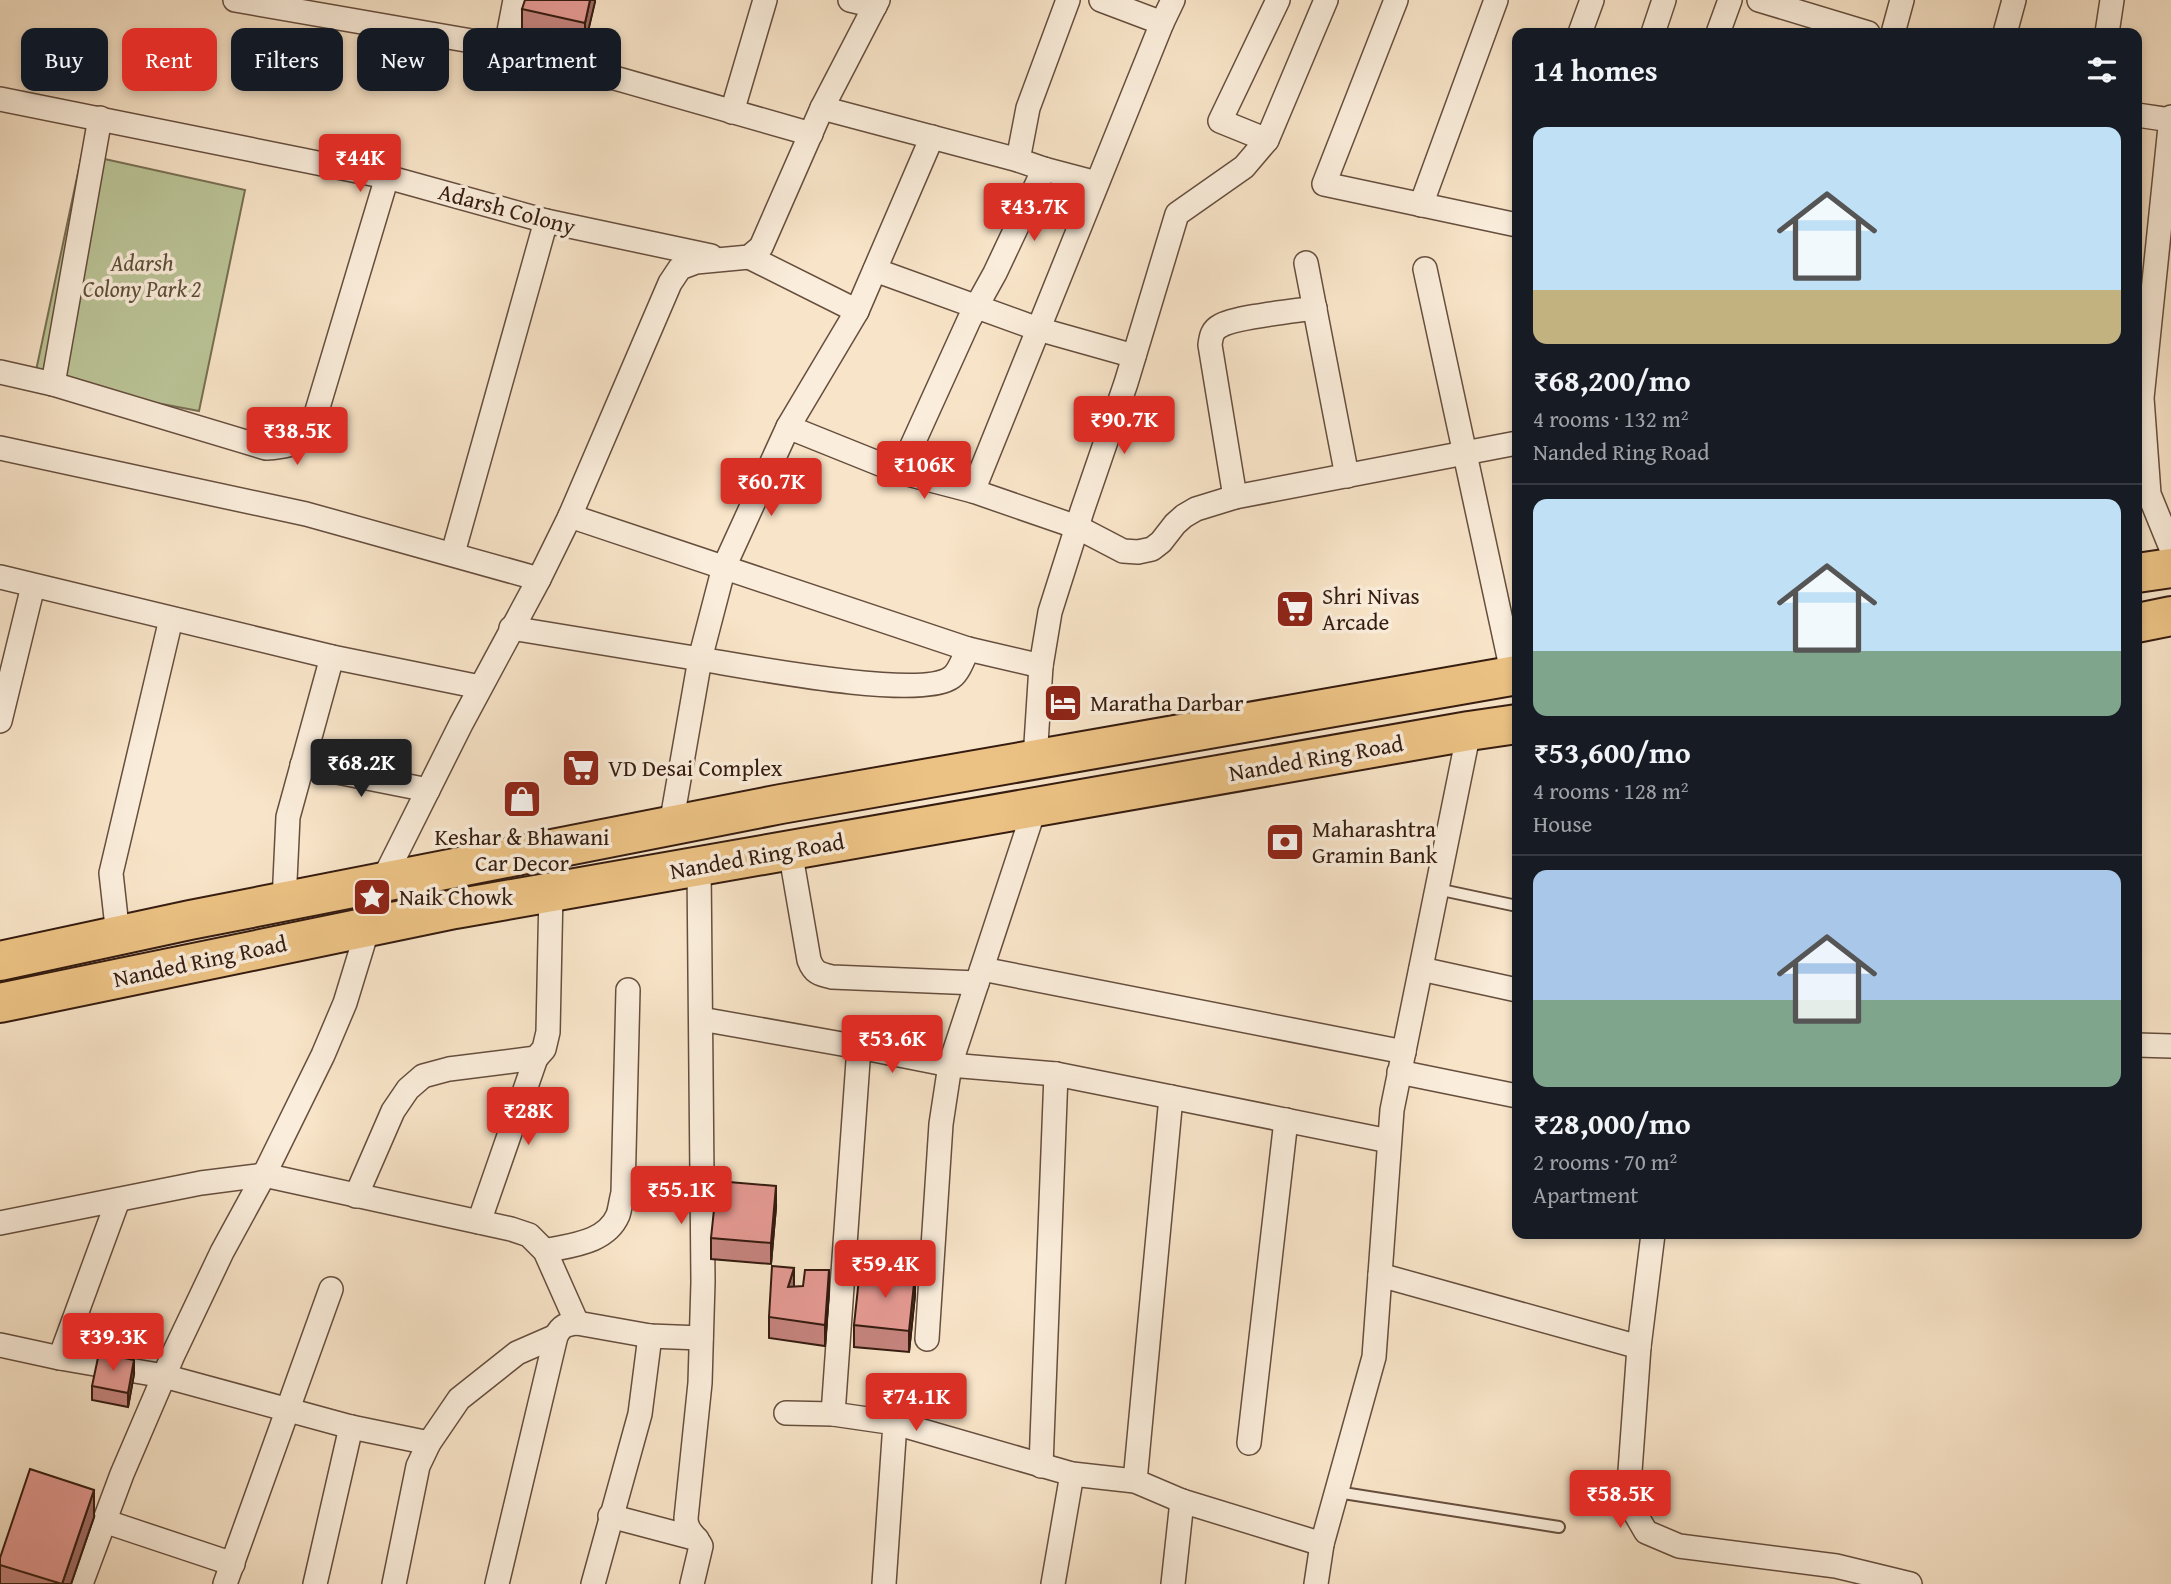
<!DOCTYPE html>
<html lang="en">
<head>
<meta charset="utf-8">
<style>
  :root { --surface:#171b24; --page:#242831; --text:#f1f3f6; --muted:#9ea1a6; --line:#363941; --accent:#d93025 }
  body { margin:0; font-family:"Gentium Book Plus",serif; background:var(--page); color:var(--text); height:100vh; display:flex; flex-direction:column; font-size:26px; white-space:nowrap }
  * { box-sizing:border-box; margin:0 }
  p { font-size:23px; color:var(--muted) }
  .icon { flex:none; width:38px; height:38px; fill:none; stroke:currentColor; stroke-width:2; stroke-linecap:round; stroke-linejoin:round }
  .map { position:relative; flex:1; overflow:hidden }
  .sheet { position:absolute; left:1512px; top:28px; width:630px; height:1211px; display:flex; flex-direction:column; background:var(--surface); border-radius:14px; box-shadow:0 4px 10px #0003 }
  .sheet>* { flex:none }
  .hud { position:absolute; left:21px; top:28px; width:665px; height:63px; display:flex; gap:14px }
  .price { position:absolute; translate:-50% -60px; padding:0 16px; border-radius:7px; background:var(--accent); color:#fff; font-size:23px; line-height:46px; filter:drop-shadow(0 2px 4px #0008) }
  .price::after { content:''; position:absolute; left:50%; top:42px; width:21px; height:16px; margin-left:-10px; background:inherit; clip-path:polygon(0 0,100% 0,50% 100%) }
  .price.current { background:#222; color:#fff }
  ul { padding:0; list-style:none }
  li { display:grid; align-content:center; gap:14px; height:371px; padding:0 21px }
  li+li { border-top:2px solid var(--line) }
  li span { display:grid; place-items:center; height:217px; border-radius:14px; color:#555 }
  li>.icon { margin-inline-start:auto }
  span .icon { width:126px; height:126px; fill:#fffc; stroke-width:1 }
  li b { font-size:30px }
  h2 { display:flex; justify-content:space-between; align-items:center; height:84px; padding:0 21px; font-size:30px }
  .tag { padding:0 24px; border-radius:14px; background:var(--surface); box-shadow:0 4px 10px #0003; font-size:24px; line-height:63px }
  .tag.current { background:var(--accent); color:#fff }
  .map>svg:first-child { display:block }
  .green { fill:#bbc598; stroke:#787054; stroke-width:2 }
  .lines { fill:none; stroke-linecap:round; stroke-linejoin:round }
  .lane-casing { stroke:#664e3e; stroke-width:14 }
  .street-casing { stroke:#664e3e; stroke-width:26 }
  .highway-casing { stroke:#351c10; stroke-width:42 }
  .lane { stroke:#faeddb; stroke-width:10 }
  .street { stroke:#faeddb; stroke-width:23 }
  .highway { stroke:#ecc284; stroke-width:38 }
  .wall { fill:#c5847e; stroke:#351c10; stroke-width:2 }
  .shaded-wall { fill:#a06c67; stroke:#351c10; stroke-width:2 }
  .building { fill:#e59a93; stroke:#351c10; stroke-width:2 }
  .labels { text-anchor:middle; stroke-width:7; stroke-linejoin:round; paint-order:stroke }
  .street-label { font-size:23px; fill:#351c10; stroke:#faeddb }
  .park-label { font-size:23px; font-style:italic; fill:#5d4f39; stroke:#faeddb }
  .poi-label { font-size:23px; fill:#351c10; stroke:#faeddb; text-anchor:start }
</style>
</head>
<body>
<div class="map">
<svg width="2171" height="1584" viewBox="0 0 2171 1584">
  <rect width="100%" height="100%" fill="#f8e4c8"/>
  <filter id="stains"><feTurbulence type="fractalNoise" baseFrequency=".00286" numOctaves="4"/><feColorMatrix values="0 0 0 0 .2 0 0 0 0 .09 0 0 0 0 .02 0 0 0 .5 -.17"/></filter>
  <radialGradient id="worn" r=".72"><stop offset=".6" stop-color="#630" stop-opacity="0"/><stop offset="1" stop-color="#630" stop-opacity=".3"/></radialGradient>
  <path class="green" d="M82,154L245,190L199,411L34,380Z"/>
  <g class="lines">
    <g class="lane-casing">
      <g id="lane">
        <path d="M1437,889L1517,906"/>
        <path d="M1337,1492L1559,1527"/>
      </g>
    </g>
    <g class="street-casing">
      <g id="street">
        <path d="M235,0L506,47L515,0"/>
        <path d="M850,0L875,6"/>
        <path d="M1396,0L1324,184L1517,225"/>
        <path d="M1759,0L1868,33"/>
        <path d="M1162,23L1173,0"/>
        <path d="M1580,33L1592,0"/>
        <path d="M1653,33L1664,0"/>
        <path d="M1718,33L1730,0"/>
        <path d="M1893,33L1902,0"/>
        <path d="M2005,33L2014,0"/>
        <path d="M2107,33L2112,0"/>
        <path d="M506,47L811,134"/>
        <path d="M0,99L387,177L546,221L711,256"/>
        <path d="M822,108L1018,160"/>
        <path d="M732,112L765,0"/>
        <path d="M2137,115L2171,120"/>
        <path d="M2171,117L2142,398L2149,494L2171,548"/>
        <path d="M1267,140L1326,0"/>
        <path d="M1044,169L1097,183"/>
        <path d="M1421,205L1496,0"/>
        <path d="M1306,263L1347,476"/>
        <path d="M1425,269L1513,676"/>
        <path d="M875,270L1038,329L1134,356"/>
        <path d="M857,311L932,137"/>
        <path d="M0,372L53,384L266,448C284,447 295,445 310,434L387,177"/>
        <path d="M53,384L100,118"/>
        <path d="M788,427L900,472L973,491L1077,527L1123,551L1138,552L1152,549L1161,542L1175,524L1184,516L1196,509L1235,497L1517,443"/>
        <path d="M0,448L306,514L539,579"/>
        <path d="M900,472L969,320L995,273L1044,169L1018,160L1028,108L1068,0"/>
        <path d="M973,491L1162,23L1101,0"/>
        <path d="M1235,497L1210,345C1211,337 1212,330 1220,326C1234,317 1295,311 1315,308"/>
        <path d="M570,516L968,649L1041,666"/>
        <path d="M453,553L546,221"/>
        <path d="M0,577L332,657L480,687"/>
        <path d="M511,628L700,659L724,567L788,427L857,311L749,257"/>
        <path d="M0,721L33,586"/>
        <path d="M1035,759L1041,666L1050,612L1082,511L1126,383L1177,214L1244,167L1267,140L1220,121L1278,0"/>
        <path d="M302,765L428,790"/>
        <path d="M671,825L700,659C744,666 921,701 952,677C959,672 964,657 968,649"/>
        <path d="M790,850L809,960C814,973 819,974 832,977L977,983"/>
        <path d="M284,902L288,817L332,657"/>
        <path d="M118,936L111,873L171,619"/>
        <path d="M982,969L1404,1052"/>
        <path d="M1421,969L1517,990"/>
        <path d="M701,1019L859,1047"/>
        <path d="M2137,1045L2171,1046"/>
        <path d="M1399,1072L1517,1096"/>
        <path d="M1171,1097L1389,1141"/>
        <path d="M356,1196L393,1111L408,1089L423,1076L449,1069L536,1058L544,1049L548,1032L551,892"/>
        <path d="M479,1222L536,1058"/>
        <path d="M0,1223L201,1183L264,1175L511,1229L529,1235L545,1251L577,1323"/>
        <path d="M1653,1234L1639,1347L1629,1485L1635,1513L1646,1532L1679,1546L1836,1566L1910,1584"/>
        <path d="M545,1251C571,1245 606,1243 618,1215C620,1209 621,1200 623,1193L628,990"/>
        <path d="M1380,1275L1639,1347"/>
        <path d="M927,1339L941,1124L950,1065L1056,1074L1171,1097L1135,1481"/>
        <path d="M0,1345L60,1358L164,1376L351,1427L429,1443"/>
        <path d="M60,1358L118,1200"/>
        <path d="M786,1413L833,1414L895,1423L884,1584"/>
        <path d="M833,1414L859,1047L950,1065L1035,807"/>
        <path d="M895,1423L1072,1474L1135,1481L1182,1501L1322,1544L1316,1584"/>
        <path d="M1249,1443L1286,1120"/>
        <path d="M1041,1466L1056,1074"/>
        <path d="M610,1516L697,1539"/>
        <path d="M104,1521L233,1564"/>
        <path d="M1322,1544L1374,1357L1392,1110L1469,731"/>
        <path d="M81,1584L122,1474L173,1355L222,1252L264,1175L323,1055L345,1003L382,882L461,724L539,579L570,516L670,283L680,268L696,262L749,257L761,247L822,108L878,0"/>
        <path d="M225,1584L331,1289"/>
        <path d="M315,1584L351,1427"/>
        <path d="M394,1584L418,1466L429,1443L459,1399L517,1353L556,1336"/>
        <path d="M497,1584L556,1336C561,1326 566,1324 577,1323L650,1336L701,1338"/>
        <path d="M593,1584L640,1414L650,1336"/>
        <path d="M692,1584L701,1546C695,1535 686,1531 686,1518L700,1383L703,1282L699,866"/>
        <path d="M1053,1584L1072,1474"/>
        <path d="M1173,1584L1182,1501"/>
      </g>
    </g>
    <g class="highway-casing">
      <g id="highway">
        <path d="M2137,573L2171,568"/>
        <path d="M2137,623L2171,616"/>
        <path d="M0,961L190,920L781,804L1517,675"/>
        <path d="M0,1003L455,909L1469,731L1517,724"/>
      </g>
    </g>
    <use href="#lane" class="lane"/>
    <use href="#street" class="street"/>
    <use href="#highway" class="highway"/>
  </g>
  <g class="wall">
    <path d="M595,0L585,44L522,30V9Z"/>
    <path d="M776,1207L771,1264L711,1259V1238Z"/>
    <path d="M794,1287L829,1291L825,1346L769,1338V1317Z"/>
    <path d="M915,1295L909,1352L854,1347V1325Z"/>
    <path d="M134,1374L128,1407L92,1400V1386Z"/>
    <path d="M94,1517L71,1584H0V1558Z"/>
  </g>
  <g class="shaded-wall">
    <path d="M590,0H595V2L585,44V23Z"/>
    <path d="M776,1186V1207L771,1264V1243Z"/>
    <path d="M794,1268V1289L788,1287Z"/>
    <path d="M829,1270V1291L825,1346V1325Z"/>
    <path d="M915,1274V1295L909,1352V1331Z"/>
    <path d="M134,1360V1374L128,1407V1393Z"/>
    <path d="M94,1490V1517L71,1584H62Z"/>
  </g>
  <g class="building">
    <path d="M525,0H590L585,23L522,9Z"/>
    <path d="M717,1181L776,1186L771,1243L711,1238Z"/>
    <path d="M772,1266L794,1268L788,1287L803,1286L805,1270H829L825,1325L769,1317Z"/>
    <path d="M860,1269L915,1274L909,1331L854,1325Z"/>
    <path d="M99,1353L134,1360L128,1393L92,1386Z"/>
    <path d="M30,1469L94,1490L62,1584L0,1565V1558Z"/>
  </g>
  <defs>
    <g id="supermarket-square" transform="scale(2.0125)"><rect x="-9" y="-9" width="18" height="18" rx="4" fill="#8f2418" stroke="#faeddb"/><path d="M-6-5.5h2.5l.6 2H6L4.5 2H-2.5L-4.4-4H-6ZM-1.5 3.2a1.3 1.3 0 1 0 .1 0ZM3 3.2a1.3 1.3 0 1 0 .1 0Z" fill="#fff"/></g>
    <g id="hotel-square" transform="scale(2.0125)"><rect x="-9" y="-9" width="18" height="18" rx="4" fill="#8f2418" stroke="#faeddb"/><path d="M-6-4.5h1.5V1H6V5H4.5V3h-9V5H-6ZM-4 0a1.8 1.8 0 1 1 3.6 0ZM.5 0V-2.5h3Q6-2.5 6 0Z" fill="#fff"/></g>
    <g id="shop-square" transform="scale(2.0125)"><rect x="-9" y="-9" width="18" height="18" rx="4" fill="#8f2418" stroke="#faeddb"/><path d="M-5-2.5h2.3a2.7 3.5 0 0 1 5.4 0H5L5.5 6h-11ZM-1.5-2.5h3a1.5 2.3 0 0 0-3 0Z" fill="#fff"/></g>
    <g id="bank-square" transform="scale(2.0125)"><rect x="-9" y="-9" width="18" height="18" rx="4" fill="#8f2418" stroke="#faeddb"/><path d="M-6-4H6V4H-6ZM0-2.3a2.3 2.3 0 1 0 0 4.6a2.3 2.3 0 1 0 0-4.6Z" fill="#fff"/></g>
    <g id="sight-square" transform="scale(2.0125)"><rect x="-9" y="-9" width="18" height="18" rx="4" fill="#8f2418" stroke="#faeddb"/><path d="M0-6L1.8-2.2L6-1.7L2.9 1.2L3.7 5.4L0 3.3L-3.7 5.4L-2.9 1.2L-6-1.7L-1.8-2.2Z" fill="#fff"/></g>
  </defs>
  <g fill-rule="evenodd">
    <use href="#supermarket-square" x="1295" y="609"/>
    <use href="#hotel-square" x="1063" y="703"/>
    <use href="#supermarket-square" x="581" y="768"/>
    <use href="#shop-square" x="522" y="799"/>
    <use href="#bank-square" x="1285" y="842"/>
    <use href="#sight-square" x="372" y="897"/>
  </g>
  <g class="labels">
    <g class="street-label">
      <text transform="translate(507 209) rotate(15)" y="8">Adarsh Colony</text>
      <text transform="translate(1316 758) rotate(-10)" y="8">Nanded Ring Road</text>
      <text transform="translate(757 856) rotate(-10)" y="8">Nanded Ring Road</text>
      <text transform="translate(200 961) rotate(-12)" y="8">Nanded Ring Road</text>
    </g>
    <g class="park-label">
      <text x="142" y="271">Adarsh<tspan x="142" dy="26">Colony Park 2</tspan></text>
    </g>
    <g class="poi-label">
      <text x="1322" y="604">Shri Nivas<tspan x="1322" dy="26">Arcade</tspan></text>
      <text x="1090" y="711">Maratha Darbar</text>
      <text x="608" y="776">VD Desai Complex</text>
      <text x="1312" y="837">Maharashtra<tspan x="1312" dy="26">Gramin Bank</tspan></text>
      <text x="522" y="845" text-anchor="middle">Keshar &amp; Bhawani<tspan x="522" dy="26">Car Decor</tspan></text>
      <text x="399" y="905">Naik Chowk</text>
    </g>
  </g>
  <rect width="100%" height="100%" filter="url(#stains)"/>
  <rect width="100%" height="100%" fill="url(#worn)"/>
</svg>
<b class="price" style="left:360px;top:194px">₹44K</b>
<b class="price" style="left:1034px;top:243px">₹43.7K</b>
<b class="price" style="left:1124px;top:456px">₹90.7K</b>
<b class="price" style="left:297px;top:467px">₹38.5K</b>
<b class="price" style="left:924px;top:501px">₹106K</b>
<b class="price" style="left:771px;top:518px">₹60.7K</b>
<b class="price current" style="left:361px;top:799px">₹68.2K</b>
<b class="price" style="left:892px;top:1075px">₹53.6K</b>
<b class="price" style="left:528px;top:1147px">₹28K</b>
<b class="price" style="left:681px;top:1226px">₹55.1K</b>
<b class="price" style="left:885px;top:1300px">₹59.4K</b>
<b class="price" style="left:113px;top:1373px">₹39.3K</b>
<b class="price" style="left:916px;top:1433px">₹74.1K</b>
<b class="price" style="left:1620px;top:1530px">₹58.5K</b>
<div class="hud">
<a class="tag">Buy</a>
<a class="tag current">Rent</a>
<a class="tag">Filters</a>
<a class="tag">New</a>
<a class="tag">Apartment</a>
</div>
<section class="sheet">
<h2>14 homes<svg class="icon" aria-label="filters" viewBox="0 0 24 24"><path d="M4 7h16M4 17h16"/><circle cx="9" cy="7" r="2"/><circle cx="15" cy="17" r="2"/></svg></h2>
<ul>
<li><span style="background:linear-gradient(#bfe0f5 75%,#c2b280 0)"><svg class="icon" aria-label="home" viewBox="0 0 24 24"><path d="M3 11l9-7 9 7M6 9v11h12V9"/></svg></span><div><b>₹68,200/mo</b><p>4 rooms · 132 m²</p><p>Nanded Ring Road</p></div></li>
<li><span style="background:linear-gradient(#bfe0f5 70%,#7fa58c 0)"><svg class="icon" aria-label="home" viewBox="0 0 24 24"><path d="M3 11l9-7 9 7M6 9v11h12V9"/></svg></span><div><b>₹53,600/mo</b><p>4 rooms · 128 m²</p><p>House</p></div></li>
<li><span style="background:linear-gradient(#a9c7e8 60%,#7fa58c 0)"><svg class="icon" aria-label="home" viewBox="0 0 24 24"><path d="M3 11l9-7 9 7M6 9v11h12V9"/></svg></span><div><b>₹28,000/mo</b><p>2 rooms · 70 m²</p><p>Apartment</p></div></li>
</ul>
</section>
</div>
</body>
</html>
